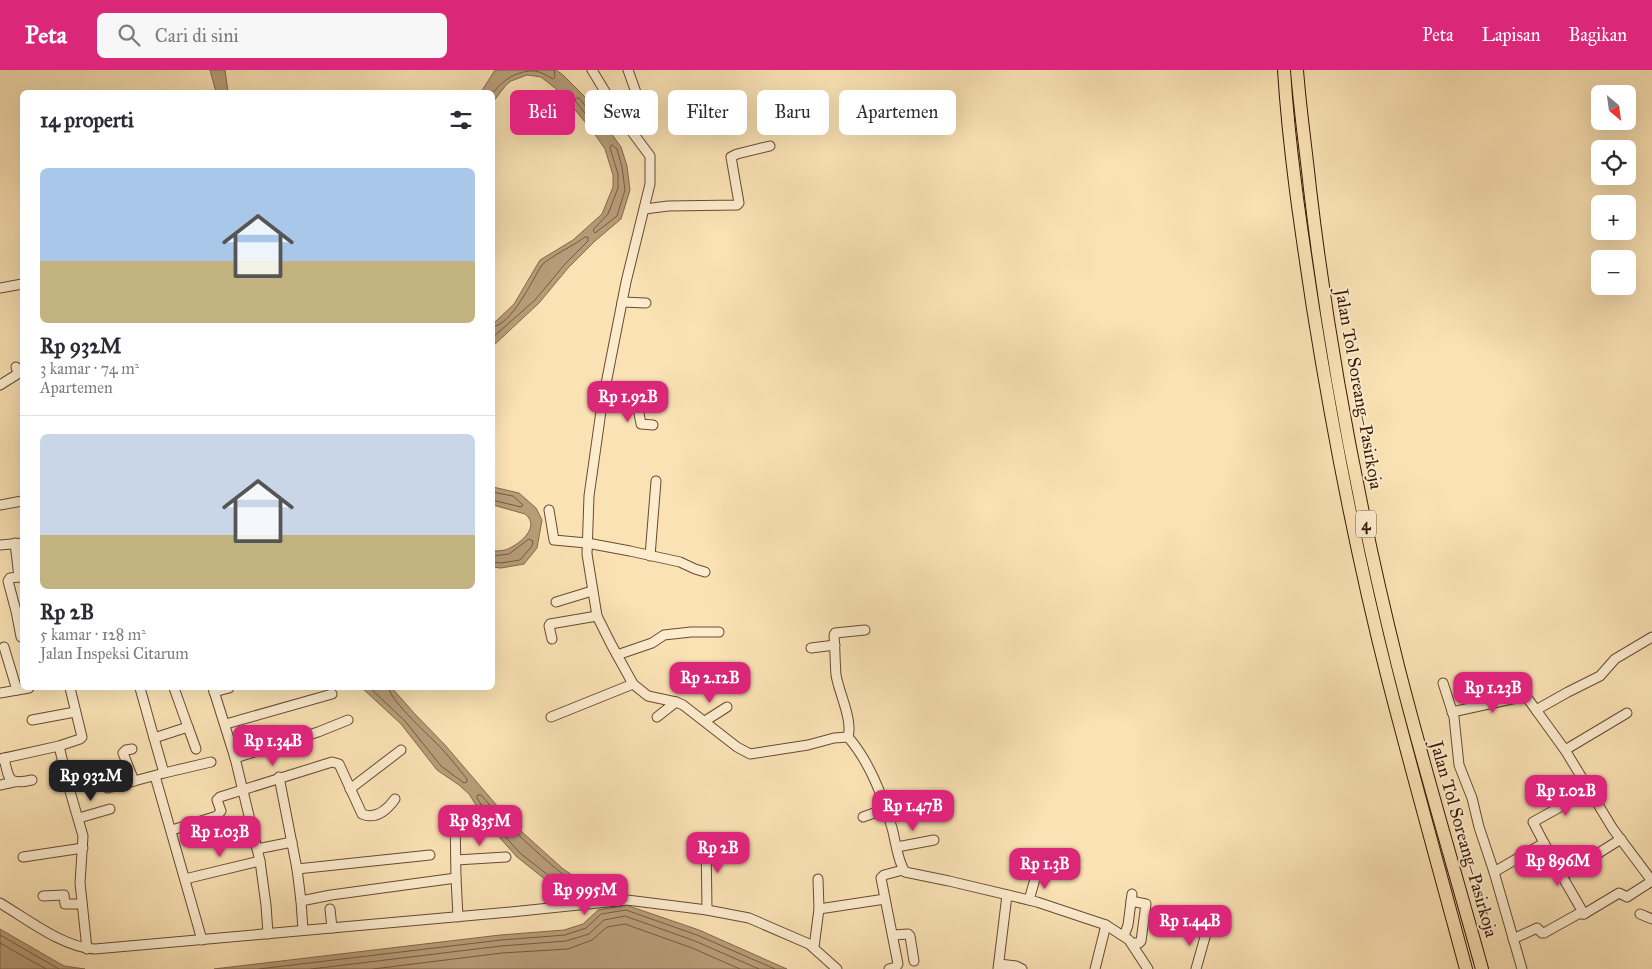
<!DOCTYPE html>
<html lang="id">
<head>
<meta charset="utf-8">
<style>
  :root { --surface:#fff; --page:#f7f7f7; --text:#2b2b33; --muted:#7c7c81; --line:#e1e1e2; --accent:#db2777 }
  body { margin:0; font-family:"IM FELL Great Primer",serif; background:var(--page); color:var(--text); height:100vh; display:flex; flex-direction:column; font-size:19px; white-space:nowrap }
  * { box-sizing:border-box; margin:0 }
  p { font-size:16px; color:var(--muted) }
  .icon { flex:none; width:28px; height:28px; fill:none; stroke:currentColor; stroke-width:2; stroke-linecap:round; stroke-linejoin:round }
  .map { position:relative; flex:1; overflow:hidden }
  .details { position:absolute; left:20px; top:20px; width:475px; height:600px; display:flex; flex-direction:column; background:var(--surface); border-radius:8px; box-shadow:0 5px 20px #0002 }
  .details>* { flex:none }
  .guide { position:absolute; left:510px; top:20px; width:475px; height:45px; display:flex; gap:10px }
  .needle { width:32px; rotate:151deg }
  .buttons { position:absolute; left:1591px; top:15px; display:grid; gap:10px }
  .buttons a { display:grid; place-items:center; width:45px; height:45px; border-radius:8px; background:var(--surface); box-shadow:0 5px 20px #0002; font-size:25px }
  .price { position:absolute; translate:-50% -42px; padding:0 11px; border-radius:10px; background:var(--accent); color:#fff; font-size:16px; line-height:32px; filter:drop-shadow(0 1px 2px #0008) }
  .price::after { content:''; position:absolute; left:50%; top:30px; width:15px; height:11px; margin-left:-8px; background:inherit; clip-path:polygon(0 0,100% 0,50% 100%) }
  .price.current { background:#222; color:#fff }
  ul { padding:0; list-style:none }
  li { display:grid; align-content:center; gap:10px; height:265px; padding:0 20px }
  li+li { border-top:1px solid var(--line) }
  li span { display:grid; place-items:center; height:155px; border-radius:8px; color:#555 }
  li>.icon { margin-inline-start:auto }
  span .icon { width:90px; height:90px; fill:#fffc; stroke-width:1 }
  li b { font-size:21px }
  h2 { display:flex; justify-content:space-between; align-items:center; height:60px; padding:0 20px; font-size:21px }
  .tag { padding:0 18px; border-radius:8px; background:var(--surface); box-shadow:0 5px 20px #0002; font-size:18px; line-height:45px }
  .tag.current { background:var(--accent); color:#fff }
  header { display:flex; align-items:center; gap:30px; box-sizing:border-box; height:70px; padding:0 25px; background:var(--accent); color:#fff }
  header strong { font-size:24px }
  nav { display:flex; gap:28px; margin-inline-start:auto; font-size:18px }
  .search { width:350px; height:45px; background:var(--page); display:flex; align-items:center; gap:12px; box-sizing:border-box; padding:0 18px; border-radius:8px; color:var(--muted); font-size:19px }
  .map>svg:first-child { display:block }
  .water { fill:#b89d79; stroke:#84684b }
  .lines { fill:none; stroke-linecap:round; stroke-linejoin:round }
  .shore { stroke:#785a40; stroke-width:1 }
  .minor-casing { stroke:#684a32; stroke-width:11 }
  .highway-casing { stroke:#371806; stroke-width:14 }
  .minor { stroke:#fcecce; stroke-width:9 }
  .highway { stroke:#fae2b4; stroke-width:12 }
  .labels { text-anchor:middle; stroke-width:4; stroke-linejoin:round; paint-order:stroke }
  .shield { fill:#fcecce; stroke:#725842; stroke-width:1 }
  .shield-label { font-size:16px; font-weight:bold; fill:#371806 }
  .street-label { font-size:18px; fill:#371806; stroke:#fcecce }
</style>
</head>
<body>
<header>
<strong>Peta</strong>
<div class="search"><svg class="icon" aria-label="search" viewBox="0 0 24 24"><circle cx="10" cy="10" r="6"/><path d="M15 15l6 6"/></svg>Cari di sini</div>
<nav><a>Peta</a><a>Lapisan</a><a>Bagikan</a></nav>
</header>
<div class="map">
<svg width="1652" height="899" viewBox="0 0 1652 899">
  <rect width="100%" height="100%" fill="#fae2b4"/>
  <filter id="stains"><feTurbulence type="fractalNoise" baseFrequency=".004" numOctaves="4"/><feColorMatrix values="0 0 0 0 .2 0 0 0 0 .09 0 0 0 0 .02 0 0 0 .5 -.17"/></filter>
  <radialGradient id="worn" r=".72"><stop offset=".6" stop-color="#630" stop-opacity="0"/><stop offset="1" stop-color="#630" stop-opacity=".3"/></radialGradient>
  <g class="water">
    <path d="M210,0H225L228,22H216Z"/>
    <path d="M495,0H556L563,5L586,28L621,77L627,96L630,120L621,149L595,171L568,198L539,233L493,276V254L514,234L540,190L573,170L602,144L613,117V105L605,79L594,63L567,30L555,18L541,7L527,5L511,11L506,15L493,32L492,22H481Z"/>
    <path d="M493,417L519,423L536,438L542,450L537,478L524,494L501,498L493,497V481C497,481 501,481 505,480C518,476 542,457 525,444L493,435Z"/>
    <path d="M362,618H392L414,643L445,675L511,752L562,798L603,827L571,830L517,787L489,756L469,724L459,715L437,700L401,654Z"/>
    <path d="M626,835L699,860L787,899H214L500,865L564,860L583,854L598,840Z"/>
    <path d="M0,859L64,896L85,899H0Z"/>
  </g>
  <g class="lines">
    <g class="shore">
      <path d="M492,24C502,10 518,0 535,1C542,2 547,6 553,9L555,7L554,0"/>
      <path d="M576,28H579L596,49L595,52H592L576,32Z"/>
      <path d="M612,75L617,79L622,97L625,120L617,146L595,163L593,160L608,144L618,118V104L610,78Z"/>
      <path d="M492,257C512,255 532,210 542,195C549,187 575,175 585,167H588V171L565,194L535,230L492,268"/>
      <path d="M492,422L513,426L523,435L521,437L492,430"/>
      <path d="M492,486L509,484L529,469L533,471L532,476L520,490L501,493L492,492"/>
      <path d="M370,618L405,651L441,696L464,713L467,712V709C459,699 451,689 442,679C431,667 390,631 389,618"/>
      <path d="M478,725H481C513,762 545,791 583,820L584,823L572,824L520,783L493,753L477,728Z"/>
      <path d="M0,865L59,899"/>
      <path d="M0,873L46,899"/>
      <path d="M259,899L501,870L565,865L586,858L601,844L626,840L697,865L775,899"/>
      <path d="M311,899L501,876L566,871L589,864L604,850L625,846L695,871L759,899"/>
      <path d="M373,899L502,883L568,879L592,870L607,857L625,854L692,878L740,899"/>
    </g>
    <g class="minor-casing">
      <g id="minor">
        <path d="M592,0L618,43L650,86V114L626,212L602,334L589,426L587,484L597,546L611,574L633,614L648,626L676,632L683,635L737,677L750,684L808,675L834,668L848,667C870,692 883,727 892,758C896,772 897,790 905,802L949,811L1037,832L1106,855L1129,870L1148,899"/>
        <path d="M618,43L636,32L638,28L628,0"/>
        <path d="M645,139L668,136L737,135L739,133L731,87L737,84L770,76"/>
        <path d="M0,218L22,214"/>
        <path d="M622,232L646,233"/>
        <path d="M0,315L16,305L18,303L16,297"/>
        <path d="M602,334L638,338L641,354L653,355"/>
        <path d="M0,435L22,431"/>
        <path d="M549,440L554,470L587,473L630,481L680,492L695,499L705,502"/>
        <path d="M15,473L19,507L22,506"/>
        <path d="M0,475L22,473"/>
        <path d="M650,486L656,411"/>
        <path d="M19,507L10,508L8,511L16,541L21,567"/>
        <path d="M556,532L592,521"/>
        <path d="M1652,567L1615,589L1600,606L1568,622L1536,640L1565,680L1613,759L1652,811"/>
        <path d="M552,569L549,556L550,554L597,546"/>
        <path d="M4,577L17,620"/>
        <path d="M811,578L835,575"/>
        <path d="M617,585L652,573L664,565L691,562H719"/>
        <path d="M1443,613L1454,647L1459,695L1472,728L1479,757L1494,802L1522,899"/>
        <path d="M140,618L154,668"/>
        <path d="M213,618L235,688L260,791L266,835L268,864"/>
        <path d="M214,622L229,618"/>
        <path d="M0,623L29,618"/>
        <path d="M1452,642L1526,626L1536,640"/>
        <path d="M551,647L633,614"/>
        <path d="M657,647L676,632"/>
        <path d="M32,650L75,642"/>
        <path d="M705,651L727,637"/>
        <path d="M226,654L332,624"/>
        <path d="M188,657L196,679"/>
        <path d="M848,667C853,650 839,623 836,605C835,592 835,578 834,565L835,563L865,560"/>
        <path d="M59,676L69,718"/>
        <path d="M132,679L126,680L123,683L134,711"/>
        <path d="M1565,680L1627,643"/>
        <path d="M4,688C9,710 8,715 32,710"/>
        <path d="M235,688L318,662L348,650"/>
        <path d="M0,689L59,676L80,669L82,667L70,618"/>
        <path d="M164,703L211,692"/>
        <path d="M155,706L202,870"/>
        <path d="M279,707L297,799L301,831"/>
        <path d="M0,715L14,712"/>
        <path d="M350,719L401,680"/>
        <path d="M863,747L885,739"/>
        <path d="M79,748L110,739"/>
        <path d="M172,760L217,746L221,741L217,730L220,727L332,692L339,694L362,744C376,750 387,740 395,729"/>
        <path d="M706,769L707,840"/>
        <path d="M1544,773L1533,752L1589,721"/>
        <path d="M897,777L934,770"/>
        <path d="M257,779L292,772"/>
        <path d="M23,787L83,778"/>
        <path d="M456,790L506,787"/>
        <path d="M297,799L430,785"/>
        <path d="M1494,802L1544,773L1562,806L1621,769"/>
        <path d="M1562,806L1584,844"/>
        <path d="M456,808L458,847"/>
        <path d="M185,809L260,791"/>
        <path d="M43,826L64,825L65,834H82"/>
        <path d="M1029,830L1037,802"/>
        <path d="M1131,831L1146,834L1141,871L1139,873H1132"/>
        <path d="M0,833C27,849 64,878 95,879L511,842L627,830L707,840L749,848L809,874L837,899"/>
        <path d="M330,839L332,858"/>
        <path d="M819,839L885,829"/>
        <path d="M1640,844L1652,849"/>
        <path d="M303,860L301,831L331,825L456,808L455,746"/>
        <path d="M893,865L908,864L910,866L914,891"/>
        <path d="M1124,866L1128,855L1132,824"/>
        <path d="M1513,869L1537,858L1542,863H1544L1578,844H1584L1619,823L1627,827L1652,811"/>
        <path d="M814,877L819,839L818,809"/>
        <path d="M87,879L80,813L83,766L69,718L95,712L108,718L164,703L154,668L188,657L174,618"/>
        <path d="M999,894L1016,896L1022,899"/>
        <path d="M889,899L896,897L898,894L881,808L884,805L903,800"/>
        <path d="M998,899L1007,825"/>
        <path d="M1095,899L1106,855"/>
        <path d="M1196,899L1207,860"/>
      </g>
    </g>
    <g class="highway-casing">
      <g id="highway">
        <path d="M1284,0C1289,80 1301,159 1313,238C1333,363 1357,487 1388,609C1413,706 1440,802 1466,899"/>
        <path d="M1297,0C1300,40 1306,80 1310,119C1329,280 1359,439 1398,596C1424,698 1454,798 1482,899"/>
      </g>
    </g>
    <use href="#minor" class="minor"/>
    <use href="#highway" class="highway"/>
  </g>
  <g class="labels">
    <rect class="shield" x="1356" y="440.5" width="20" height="27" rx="4"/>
    <g class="shield-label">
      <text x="1366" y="460">4</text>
    </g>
    <g class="street-label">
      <text transform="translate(1359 319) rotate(80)" y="6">Jalan Tol Soreang–Pasirkoja</text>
      <text transform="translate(1464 769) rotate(74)" y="6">Jalan Tol Soreang–Pasirkoja</text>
    </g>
  </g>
  <rect width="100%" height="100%" filter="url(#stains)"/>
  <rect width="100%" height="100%" fill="url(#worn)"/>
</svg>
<div class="buttons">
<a><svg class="needle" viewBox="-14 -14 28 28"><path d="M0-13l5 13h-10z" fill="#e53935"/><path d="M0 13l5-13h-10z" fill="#7c7c81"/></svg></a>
<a><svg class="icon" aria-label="locate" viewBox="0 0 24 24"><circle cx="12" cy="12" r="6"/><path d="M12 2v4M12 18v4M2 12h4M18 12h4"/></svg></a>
<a>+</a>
<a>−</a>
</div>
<b class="price" style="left:628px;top:353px">Rp 1.92B</b>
<b class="price" style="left:710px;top:634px">Rp 2.12B</b>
<b class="price" style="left:1493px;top:644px">Rp 1.23B</b>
<b class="price" style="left:273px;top:697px">Rp 1.34B</b>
<b class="price current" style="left:91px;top:732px">Rp 932M</b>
<b class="price" style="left:1566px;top:747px">Rp 1.02B</b>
<b class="price" style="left:913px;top:762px">Rp 1.47B</b>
<b class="price" style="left:480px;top:777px">Rp 835M</b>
<b class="price" style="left:220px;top:788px">Rp 1.03B</b>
<b class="price" style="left:718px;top:804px">Rp 2B</b>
<b class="price" style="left:1558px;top:817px">Rp 896M</b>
<b class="price" style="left:1045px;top:820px">Rp 1.3B</b>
<b class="price" style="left:585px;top:846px">Rp 995M</b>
<b class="price" style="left:1190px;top:877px">Rp 1.44B</b>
<div class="guide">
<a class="tag current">Beli</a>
<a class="tag">Sewa</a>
<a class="tag">Filter</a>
<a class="tag">Baru</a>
<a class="tag">Apartemen</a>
</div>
<section class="details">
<h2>14 properti<svg class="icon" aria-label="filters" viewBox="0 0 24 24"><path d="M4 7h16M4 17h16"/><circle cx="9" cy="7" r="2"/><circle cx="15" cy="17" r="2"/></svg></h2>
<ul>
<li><span style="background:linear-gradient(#a9c7e8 60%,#c2b280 0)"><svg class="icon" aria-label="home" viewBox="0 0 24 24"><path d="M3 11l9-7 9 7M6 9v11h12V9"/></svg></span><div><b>Rp 932M</b><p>3 kamar · 74 m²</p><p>Apartemen</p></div></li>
<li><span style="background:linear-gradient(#c9d6e8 65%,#c2b280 0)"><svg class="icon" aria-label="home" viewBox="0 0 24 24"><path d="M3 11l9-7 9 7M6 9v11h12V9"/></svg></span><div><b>Rp 2B</b><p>5 kamar · 128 m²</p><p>Jalan Inspeksi Citarum</p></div></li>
</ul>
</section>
</div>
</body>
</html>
